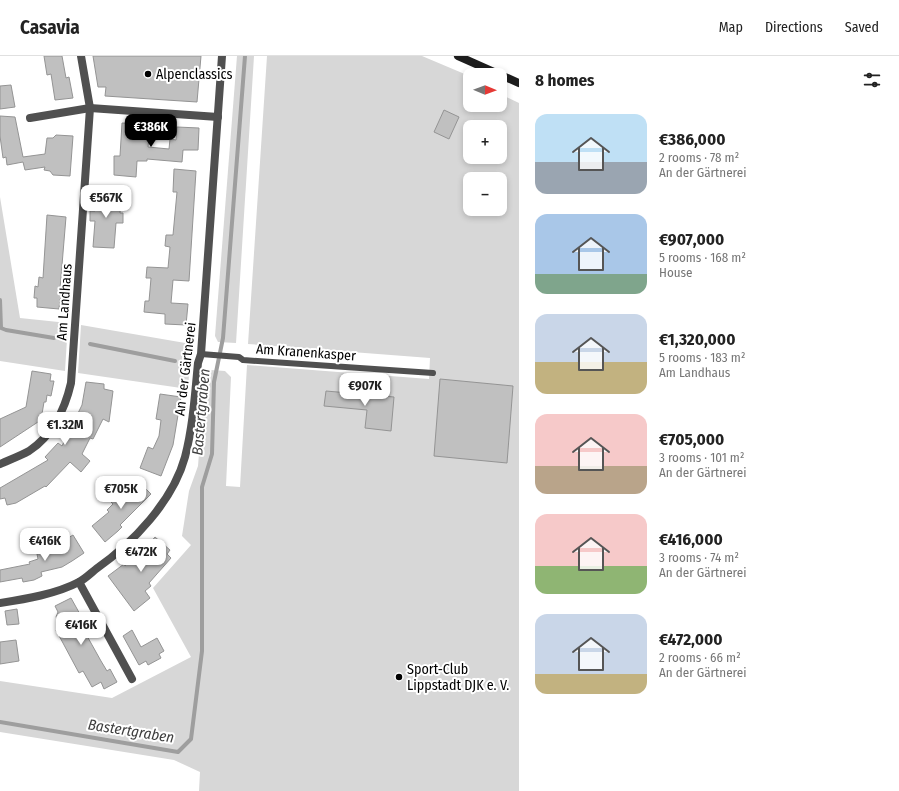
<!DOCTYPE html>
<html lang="en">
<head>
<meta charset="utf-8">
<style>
  :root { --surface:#fff; --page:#f2f2f2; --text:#222; --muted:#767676; --line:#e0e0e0; --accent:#000 }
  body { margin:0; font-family:"Fira Sans Condensed",sans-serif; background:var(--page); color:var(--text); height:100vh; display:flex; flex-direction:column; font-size:15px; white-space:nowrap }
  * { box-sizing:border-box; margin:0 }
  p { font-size:13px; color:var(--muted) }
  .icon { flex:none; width:22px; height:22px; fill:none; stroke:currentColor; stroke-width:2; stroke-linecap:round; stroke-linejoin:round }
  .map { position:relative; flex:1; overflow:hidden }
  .side { display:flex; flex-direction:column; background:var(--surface); width:380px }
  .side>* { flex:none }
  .needle { width:26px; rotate:91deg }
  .controls { position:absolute; left:463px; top:12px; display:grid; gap:8px }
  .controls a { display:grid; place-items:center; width:44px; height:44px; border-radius:8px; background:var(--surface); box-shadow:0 2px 6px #0003; font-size:20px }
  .price { position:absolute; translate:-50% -34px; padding:0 9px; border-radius:8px; background:#fff; color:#222; font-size:13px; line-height:26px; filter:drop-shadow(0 1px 2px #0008) }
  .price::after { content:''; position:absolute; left:50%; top:24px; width:12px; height:9px; margin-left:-6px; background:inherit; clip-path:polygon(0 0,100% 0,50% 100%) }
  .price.selected { background:var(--accent); color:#fff }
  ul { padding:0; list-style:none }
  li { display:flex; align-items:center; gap:12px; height:100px; padding:0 16px }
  li span { display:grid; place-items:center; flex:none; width:112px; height:80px; border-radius:12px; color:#555 }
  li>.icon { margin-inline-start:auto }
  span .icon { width:48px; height:48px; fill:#fffc; stroke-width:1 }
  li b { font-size:17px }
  h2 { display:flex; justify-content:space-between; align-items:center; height:48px; padding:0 16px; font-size:17px }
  header { display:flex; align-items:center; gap:24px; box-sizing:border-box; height:56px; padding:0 20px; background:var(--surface); border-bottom:1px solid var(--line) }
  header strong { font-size:19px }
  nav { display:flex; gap:22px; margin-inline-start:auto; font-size:14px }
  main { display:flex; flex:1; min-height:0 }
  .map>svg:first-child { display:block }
  .green { fill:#d7d7d7; fill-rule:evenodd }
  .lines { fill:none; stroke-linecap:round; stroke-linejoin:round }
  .stream { stroke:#9e9e9e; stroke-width:4 }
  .building { fill:#c0c0c0; stroke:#949494 }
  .lane { stroke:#505050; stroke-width:6 }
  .street { stroke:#505050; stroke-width:8 }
  .secondary { stroke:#1d1d1d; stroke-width:8 }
  .poi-dot { fill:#000; stroke:#fff; stroke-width:1.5 }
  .labels { text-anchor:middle; stroke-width:4; stroke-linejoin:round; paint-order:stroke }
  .poi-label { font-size:14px; fill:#000; stroke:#fff; text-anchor:start }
  .street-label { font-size:14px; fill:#000; stroke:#fff }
  .water-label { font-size:15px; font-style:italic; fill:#3f3f3f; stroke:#fff }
</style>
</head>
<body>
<header>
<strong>Casavia</strong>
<nav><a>Map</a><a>Directions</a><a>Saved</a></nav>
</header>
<main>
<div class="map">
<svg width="519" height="735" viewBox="0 0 519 735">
  <rect width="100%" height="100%" fill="#fff"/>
  <g class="green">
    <path d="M237,0H254L236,287L218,286L215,280Z"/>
    <path d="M267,0H422L467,19L468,21L466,28L470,30V49H500V38L519,47V735H199L200,716L174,704L0,676V625L112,642L191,601L153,532L191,489L182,480L189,435L198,410L205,321L211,314L225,315L231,321L226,430L240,431L247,309L429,323L430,302L248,288ZM470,71H500V101H470ZM470,123H500V153H470Z"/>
    <path d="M0,141L20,262L68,267L65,315L0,305Z"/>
    <path d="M81,269L191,288L188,333L78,317Z"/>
  </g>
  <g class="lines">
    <g class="stream">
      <path d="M0,244L1,272L6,274L54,282"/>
      <path d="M90,288L175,305"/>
      <path d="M0,666L178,696L191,683L202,595V431L212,398L214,326L223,282L245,0"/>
    </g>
  </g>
  <g class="building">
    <path d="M44,0H62L66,22L69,21L73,42L55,44L51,18L47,19Z"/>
    <path d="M93,0H201L197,46L105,40L106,31H98Z"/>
    <path d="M11,29L15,51L0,53V30Z"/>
    <path d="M444,54L459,61L449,83L434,76Z"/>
    <path d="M0,60L15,61L23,101L45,98L47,82H53L56,79L73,80L70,120L53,119L50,115L44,114L45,111L25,114L23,106L7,109L6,101L3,102L0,80Z"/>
    <path d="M122,67L142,68V80H149L148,91L169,93L170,83L176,84L177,71L199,72L198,94H183L182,106L147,103V105H137L136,121L114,119V100H120Z"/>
    <path d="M174,113L196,115L189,225L173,224L171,247L188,248L186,269L165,268V258L144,256L145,245H149L150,234L151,222H146L147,211L168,212L170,191L165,190L166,179H173L177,136H173Z"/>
    <path d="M96,137L121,139L120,157H123V167H116L114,192L93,191L95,165H90V155H95Z"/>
    <path d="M47,159L66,161L60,233H63L62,243H60L59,253L37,251V242H34L35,230L38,231L39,221L43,222Z"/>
    <path d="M32,315L51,318L50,325H54L51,340L47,339L46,346H44L41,364L0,391V363L26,351Z"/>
    <path d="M440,323L513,330L507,407L434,400Z"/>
    <path d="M86,326L104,328V333L113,335L109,366L103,363L93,383L90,382L82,398L90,405L81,416L70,406L46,431L45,430L16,447L7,449L5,442L0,443V432L48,404L45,401L58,387L62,390L82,349Z"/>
    <path d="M326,335L394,341L391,375L365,372L367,354L324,350Z"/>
    <path d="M160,338L181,341L173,389L161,420L140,412L148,391L153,393L159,380L161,364L156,363Z"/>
    <path d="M136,423L151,438L120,469L122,471L118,475L105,486L92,470L109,456L107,454L113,448L111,446Z"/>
    <path d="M73,479L84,497L72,505L62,511L41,516L42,520L34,524L23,526L22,522L0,526V514L30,508L29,506L38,503L37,498L43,497Z"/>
    <path d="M155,481L170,494L167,498L171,502L149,527L151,530L145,535L150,542L134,555L108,520L124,508L125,510L145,487L148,489Z"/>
    <path d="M71,542L81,560L77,562L101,605L107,615L110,613L117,626L104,633L101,626L92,631L83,615L79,617L56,574L62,571L56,561L58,556L55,550Z"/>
    <path d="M17,553L19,568L7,569L5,555Z"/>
    <path d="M132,574L141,591L157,582L164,595L159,598L161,602L148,609L146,605L139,609L123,580Z"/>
    <path d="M16,584L19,605L0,608V586Z"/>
  </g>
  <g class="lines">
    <path class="lane" d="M201,298L239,301L243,304L433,317"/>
    <g class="street">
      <path d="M30,62L90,52L218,61"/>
      <path d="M0,408C9,404 20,400 29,395C52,380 65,353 71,327L90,52L81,0"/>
      <path d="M79,526L132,623"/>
      <path d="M0,547C26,543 56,538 79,526C85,523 91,517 96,513C133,487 173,445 185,401C193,370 195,338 198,307L201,298L222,0"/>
    </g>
    <path class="secondary" d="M458,0L519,27"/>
  </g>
  <g class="poi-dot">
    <circle cx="148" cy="18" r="4"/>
    <circle cx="399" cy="621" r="4"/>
  </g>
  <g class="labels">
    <g class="poi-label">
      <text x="156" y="23">Alpenclassics</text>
      <text x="407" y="618">Sport-Club<tspan x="407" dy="16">Lippstadt DJK e. V.</tspan></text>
    </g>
    <g class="street-label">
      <text transform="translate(64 246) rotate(-86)" y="5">Am Landhaus</text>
      <text transform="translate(306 296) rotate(4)" y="5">Am Kranenkasper</text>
      <text transform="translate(185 313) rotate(-83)" y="5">An der Gärtnerei</text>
    </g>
    <g class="water-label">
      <text transform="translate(201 356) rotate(-85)" y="5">Bastertgraben</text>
      <text transform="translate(131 675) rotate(9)" y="5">Bastertgraben</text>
    </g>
  </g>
</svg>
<div class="controls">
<a><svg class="needle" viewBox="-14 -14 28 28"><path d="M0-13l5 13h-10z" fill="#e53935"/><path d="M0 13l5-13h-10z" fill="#767676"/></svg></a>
<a>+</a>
<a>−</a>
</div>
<b class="price selected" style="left:151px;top:92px">€386K</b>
<b class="price" style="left:106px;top:163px">€567K</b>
<b class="price" style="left:365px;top:351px">€907K</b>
<b class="price" style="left:65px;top:390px">€1.32M</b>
<b class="price" style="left:121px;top:454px">€705K</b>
<b class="price" style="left:45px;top:506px">€416K</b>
<b class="price" style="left:141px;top:517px">€472K</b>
<b class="price" style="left:81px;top:590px">€416K</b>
</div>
<section class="side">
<h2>8 homes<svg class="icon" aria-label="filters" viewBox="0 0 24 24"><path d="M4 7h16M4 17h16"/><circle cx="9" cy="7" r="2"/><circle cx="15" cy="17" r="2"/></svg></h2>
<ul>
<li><span style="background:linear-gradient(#bfe0f5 60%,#9aa5b1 0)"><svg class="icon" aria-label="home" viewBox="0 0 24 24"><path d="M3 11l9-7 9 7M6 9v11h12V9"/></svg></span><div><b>€386,000</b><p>2 rooms · 78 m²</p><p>An der Gärtnerei</p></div></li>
<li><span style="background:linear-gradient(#a9c7e8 75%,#7fa58c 0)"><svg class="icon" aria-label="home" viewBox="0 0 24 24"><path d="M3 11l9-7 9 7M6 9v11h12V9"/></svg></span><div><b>€907,000</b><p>5 rooms · 168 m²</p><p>House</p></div></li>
<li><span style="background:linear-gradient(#c9d6e8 60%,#c2b280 0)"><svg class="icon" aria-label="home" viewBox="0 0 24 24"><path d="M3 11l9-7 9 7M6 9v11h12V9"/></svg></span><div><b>€1,320,000</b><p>5 rooms · 183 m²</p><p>Am Landhaus</p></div></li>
<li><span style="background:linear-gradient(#f6c9c9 65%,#b9a48a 0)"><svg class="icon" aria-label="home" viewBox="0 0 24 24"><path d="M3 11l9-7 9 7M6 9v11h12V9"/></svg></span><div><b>€705,000</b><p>3 rooms · 101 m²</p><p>An der Gärtnerei</p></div></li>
<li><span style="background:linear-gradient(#f6c9c9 65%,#8fb573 0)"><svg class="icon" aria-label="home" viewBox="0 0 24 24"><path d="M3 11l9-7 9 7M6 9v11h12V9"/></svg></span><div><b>€416,000</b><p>3 rooms · 74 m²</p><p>An der Gärtnerei</p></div></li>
<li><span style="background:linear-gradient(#c9d6e8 75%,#c2b280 0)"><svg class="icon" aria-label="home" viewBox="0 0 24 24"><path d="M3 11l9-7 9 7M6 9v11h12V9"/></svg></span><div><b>€472,000</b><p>2 rooms · 66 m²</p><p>An der Gärtnerei</p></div></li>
</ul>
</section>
</main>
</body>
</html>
